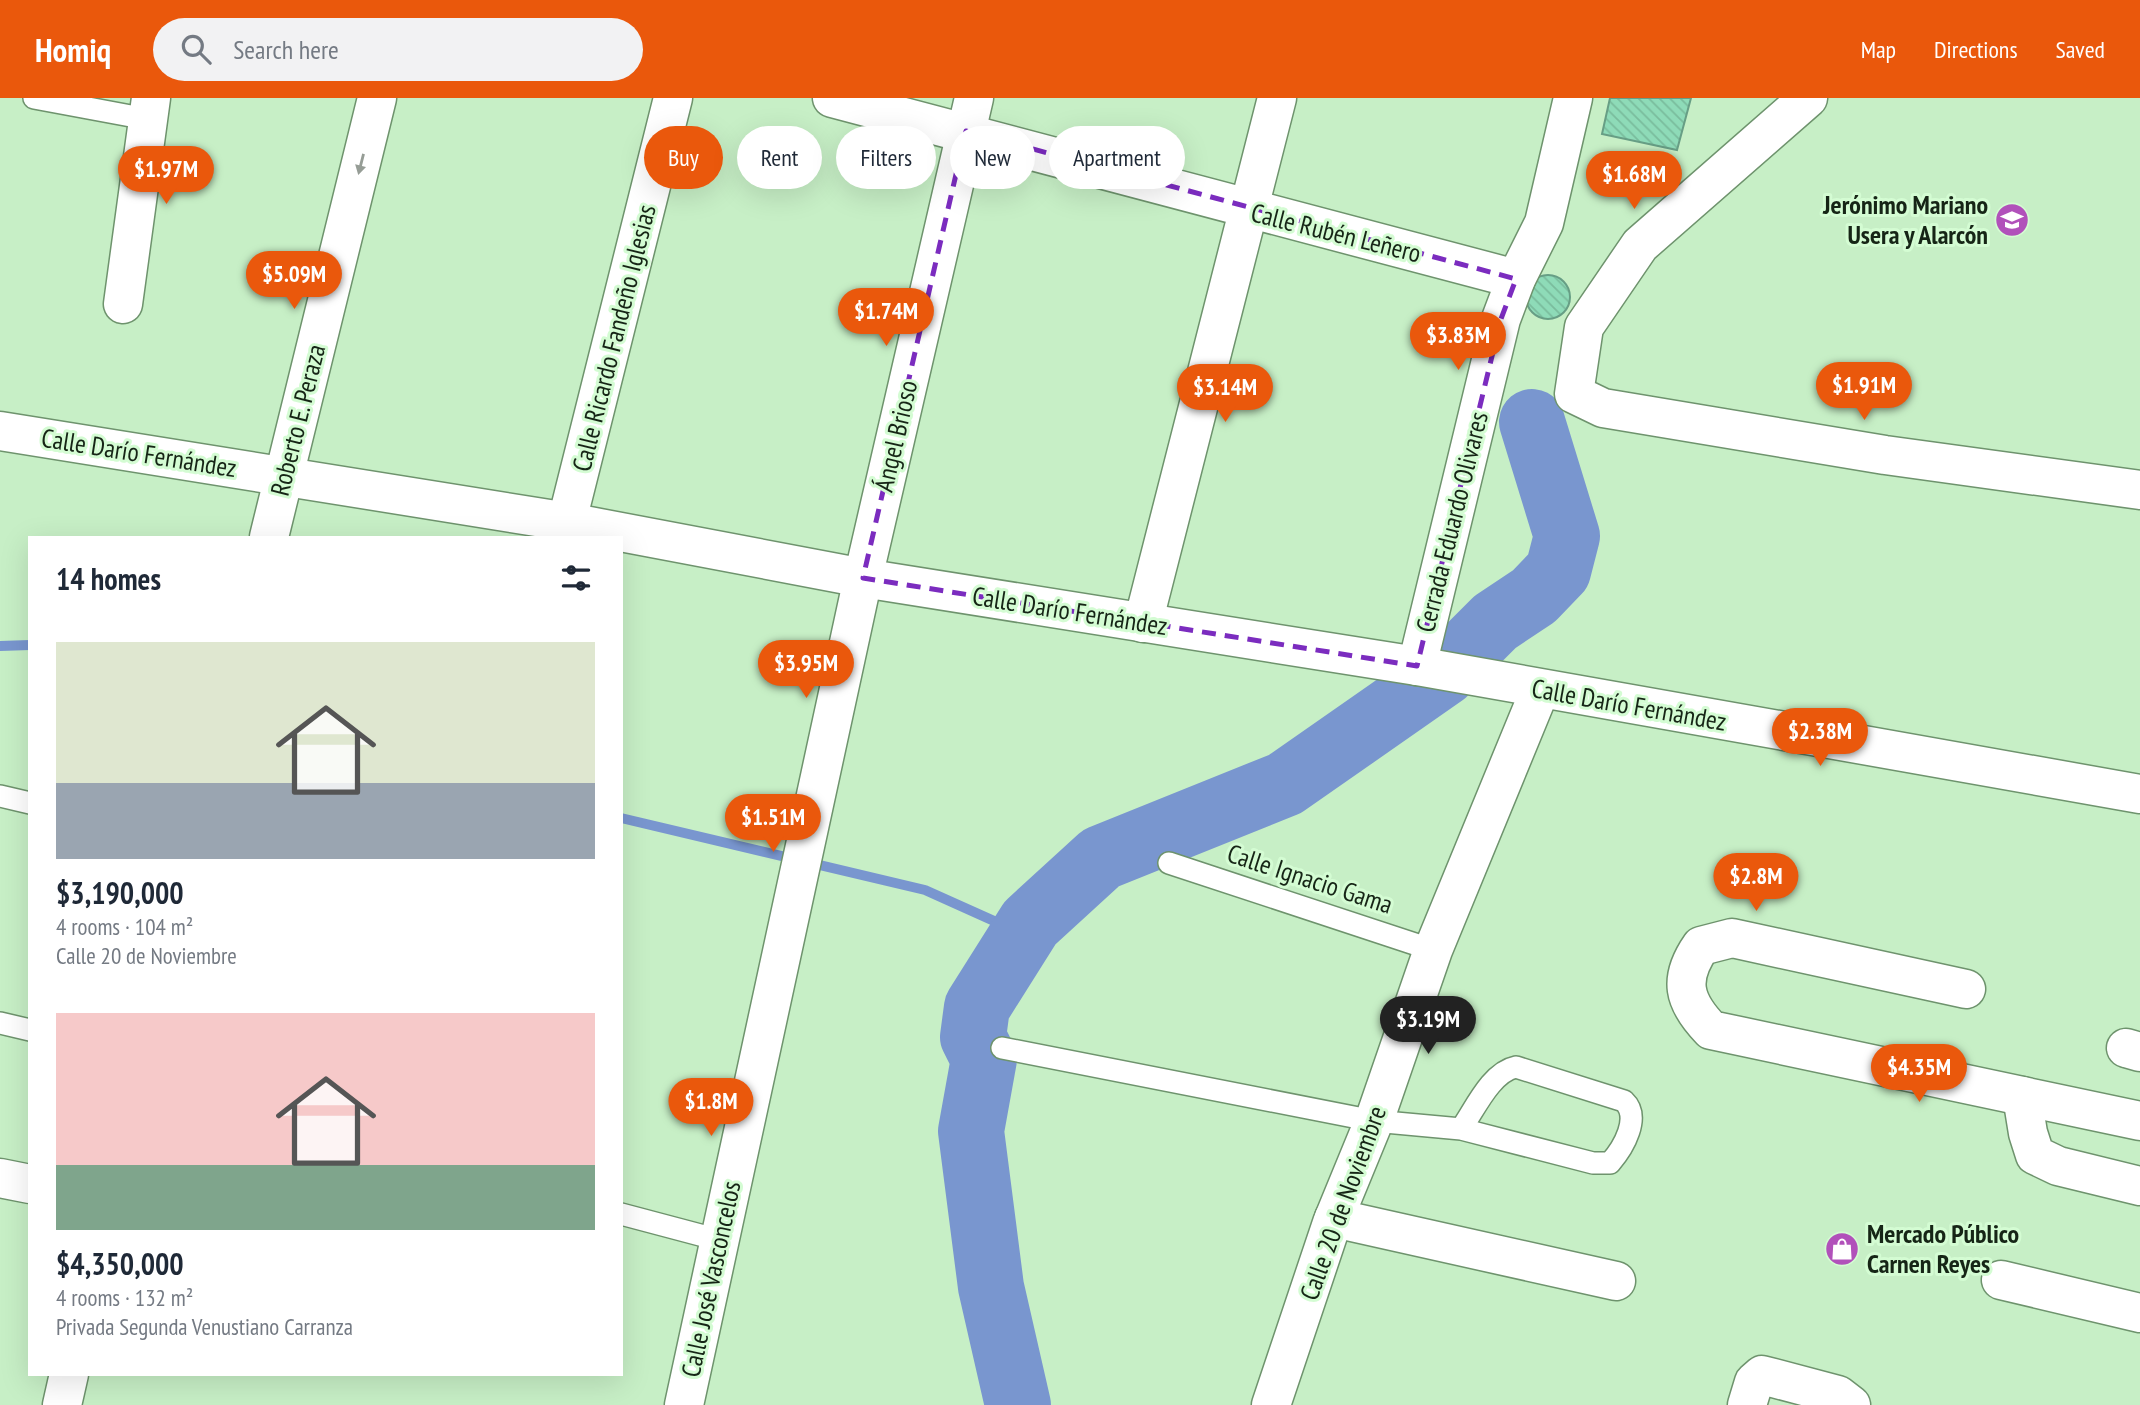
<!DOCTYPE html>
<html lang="en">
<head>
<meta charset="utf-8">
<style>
  :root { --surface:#fff; --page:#f2f2f3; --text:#1f2937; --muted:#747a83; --accent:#ea580c }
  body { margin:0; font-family:"PT Sans Narrow",sans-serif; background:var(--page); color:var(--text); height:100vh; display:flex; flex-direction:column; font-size:26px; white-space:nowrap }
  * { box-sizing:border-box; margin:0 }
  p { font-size:23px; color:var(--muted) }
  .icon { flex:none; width:38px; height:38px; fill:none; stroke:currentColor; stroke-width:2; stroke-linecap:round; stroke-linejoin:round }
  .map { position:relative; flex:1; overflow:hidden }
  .panel { position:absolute; left:28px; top:438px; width:595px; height:840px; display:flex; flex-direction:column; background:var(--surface); border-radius:0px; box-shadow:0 7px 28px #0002 }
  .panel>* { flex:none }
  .hud { position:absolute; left:644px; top:28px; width:665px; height:63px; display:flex; gap:14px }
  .price { position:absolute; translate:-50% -60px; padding:0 16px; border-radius:24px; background:var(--accent); color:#fff; font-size:23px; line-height:46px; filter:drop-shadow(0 2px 4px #0008) }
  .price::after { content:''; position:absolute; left:50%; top:42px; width:21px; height:16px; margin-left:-10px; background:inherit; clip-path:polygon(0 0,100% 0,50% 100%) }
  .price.selected { background:#222; color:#fff }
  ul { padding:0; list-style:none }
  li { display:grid; align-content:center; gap:14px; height:371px; padding:0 28px }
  li span { display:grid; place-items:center; height:217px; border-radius:0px; color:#555 }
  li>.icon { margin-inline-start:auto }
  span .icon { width:126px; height:126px; fill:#fffc; stroke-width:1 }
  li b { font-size:30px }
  h2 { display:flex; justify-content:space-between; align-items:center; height:84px; padding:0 28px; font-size:30px }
  .chip { padding:0 24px; border-radius:32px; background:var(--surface); box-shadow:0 7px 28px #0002; font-size:24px; line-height:63px }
  .chip.selected { background:var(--accent); color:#fff }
  header { display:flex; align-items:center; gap:42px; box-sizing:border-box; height:98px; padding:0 35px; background:var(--accent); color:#fff }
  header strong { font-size:33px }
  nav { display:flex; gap:38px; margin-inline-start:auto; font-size:24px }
  .search { width:490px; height:63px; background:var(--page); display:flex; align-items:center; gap:18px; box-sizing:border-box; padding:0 24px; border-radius:38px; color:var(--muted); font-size:26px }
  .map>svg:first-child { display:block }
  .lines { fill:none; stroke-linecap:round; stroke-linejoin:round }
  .stream { stroke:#7996cf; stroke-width:10 }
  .river { stroke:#7996cf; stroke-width:66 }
  .building { fill:url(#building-back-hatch); stroke:#679e85; stroke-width:2 }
  .lane-casing { stroke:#6e936d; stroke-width:24 }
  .street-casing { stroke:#6e936d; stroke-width:41 }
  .secondary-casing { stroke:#6e936d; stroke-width:41 }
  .lane { stroke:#fff; stroke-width:21 }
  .street { stroke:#fff; stroke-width:38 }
  .secondary { stroke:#fff; stroke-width:38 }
  .oneway { fill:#969d96 }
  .marked { fill:none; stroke:#7b2cbf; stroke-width:5; stroke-dasharray:14 9; stroke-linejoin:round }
  .labels { text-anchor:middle; stroke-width:6; stroke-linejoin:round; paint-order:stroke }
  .poi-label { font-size:26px; font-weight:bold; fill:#162516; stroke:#d4fcd3; text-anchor:end }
  .street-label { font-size:26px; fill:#162516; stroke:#d4fcd3 }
</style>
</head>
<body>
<header>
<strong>Homiq</strong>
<div class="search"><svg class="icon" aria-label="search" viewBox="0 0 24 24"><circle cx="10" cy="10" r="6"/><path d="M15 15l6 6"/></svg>Search here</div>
<nav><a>Map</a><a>Directions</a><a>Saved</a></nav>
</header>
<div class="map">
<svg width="2140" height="1307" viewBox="0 0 2140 1307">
  <defs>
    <pattern id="building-back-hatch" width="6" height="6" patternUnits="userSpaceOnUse" patternTransform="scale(1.75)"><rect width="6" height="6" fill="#8edbb8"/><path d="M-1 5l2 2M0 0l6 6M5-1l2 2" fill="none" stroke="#7abc9d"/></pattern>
  </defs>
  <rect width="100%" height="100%" fill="#c7efc6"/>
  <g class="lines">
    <g class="stream">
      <path d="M0,548L30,547"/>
      <path d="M621,720L925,792L1023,836"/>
    </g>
    <path class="river" d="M1018,1307L991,1189L971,1033L984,961L973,939L977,909L1030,825L1101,760L1285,686L1444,575L1495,524L1534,498L1558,473L1567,438L1532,324"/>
  </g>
  <g class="building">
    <path d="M1610,0H1691L1677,52L1602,36Z"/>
    <circle cx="1548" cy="199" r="22"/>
  </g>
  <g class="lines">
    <g class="lane-casing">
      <g id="lane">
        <path d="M34,0L147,21"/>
        <path d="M0,698L30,705"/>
        <path d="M1169,765L1433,852"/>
        <path d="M0,925L30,932"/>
        <path d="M1002,950L1374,1023L1461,1031L1593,1065H1610C1624,1049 1641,1019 1624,1003L1516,969C1491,974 1475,1011 1461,1031"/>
        <path d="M621,1116L719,1142"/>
      </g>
    </g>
    <g class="street-casing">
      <g id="street">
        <path d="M832,0L1516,181"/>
        <path d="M1808,0L1640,147L1584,229L1574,296L1603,310L1885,357L2140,392"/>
        <path d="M123,206L151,0"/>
        <path d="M0,333L568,424L863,480L1417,568L2140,696"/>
        <path d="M563,439L673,0"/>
        <path d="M1143,525L1277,0"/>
        <path d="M1417,568L1501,221L1516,181L1544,125L1573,0"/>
        <path d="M1966,891L1732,840L1701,848C1678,881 1683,903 1711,932L2140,1023"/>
        <path d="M2126,950L2140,954"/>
        <path d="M2022,998L2028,1035L2035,1057L2058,1068L2140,1088"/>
        <path d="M0,1080L30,1086"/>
        <path d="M1334,1120L1616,1183"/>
        <path d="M2001,1182L2140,1215"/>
        <path d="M684,1307L863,480L974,0"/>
        <path d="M1271,1307L1332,1125L1374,1023L1433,852L1540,592"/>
        <path d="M1747,1307L1754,1284L1762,1277L1838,1297L1851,1307"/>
      </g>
    </g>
    <g class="secondary-casing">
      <g id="secondary">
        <path d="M269,439L377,0"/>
        <path d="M62,1307L69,1276"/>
      </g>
    </g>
    <use href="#lane" class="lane"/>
    <use href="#street" class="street"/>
    <use href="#secondary" class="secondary"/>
  </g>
  <defs><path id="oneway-solid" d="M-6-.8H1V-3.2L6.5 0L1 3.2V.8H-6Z" transform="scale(1.75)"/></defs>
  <use class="oneway" href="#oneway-solid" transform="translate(361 66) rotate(104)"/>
  <path class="marked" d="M966,33L1516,181L1501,221L1417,568L863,480Z"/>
  <defs>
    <g id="school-disc" transform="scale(1.75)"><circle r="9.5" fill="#b151ba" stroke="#d4fcd3"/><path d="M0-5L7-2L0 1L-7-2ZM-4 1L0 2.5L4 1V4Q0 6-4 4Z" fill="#fff"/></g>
    <g id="shop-disc" transform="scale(1.75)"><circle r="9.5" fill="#b151ba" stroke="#d4fcd3"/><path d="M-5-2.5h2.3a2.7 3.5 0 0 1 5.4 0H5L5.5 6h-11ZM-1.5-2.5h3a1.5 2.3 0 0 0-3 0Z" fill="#fff"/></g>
  </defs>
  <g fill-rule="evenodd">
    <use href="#school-disc" x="2012" y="122"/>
    <use href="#shop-disc" x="1842" y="1151"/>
  </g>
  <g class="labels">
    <g class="poi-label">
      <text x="1988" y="116">Jerónimo Mariano<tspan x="1988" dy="30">Usera y Alarcón</tspan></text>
      <text x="1867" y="1145" text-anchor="start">Mercado Público<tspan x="1867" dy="30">Carnen Reyes</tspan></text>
    </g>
    <g class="street-label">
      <text transform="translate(1336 135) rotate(14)" y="9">Calle Rubén Leñero</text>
      <text transform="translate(614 240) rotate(-76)" y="9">Calle Ricardo Fandeño Iglesias</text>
      <text transform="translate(298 322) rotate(-76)" y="9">Roberto E. Peraza</text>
      <text transform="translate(896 338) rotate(-77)" y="9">Ángel Brioso</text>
      <text transform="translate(139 355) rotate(9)" y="9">Calle Darío Fernández</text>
      <text transform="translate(1452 424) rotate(-76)" y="9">Cerrada Eduardo Olivares</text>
      <text transform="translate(1070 513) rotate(9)" y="9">Calle Darío Fernández</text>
      <text transform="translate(1629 607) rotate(10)" y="9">Calle Darío Fernández</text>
      <text transform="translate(1310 781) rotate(18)" y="9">Calle Ignacio Gama</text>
      <text transform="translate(1343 1105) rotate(-70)" y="9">Calle 20 de Noviembre</text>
      <text transform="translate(711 1181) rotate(-78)" y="9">Calle José Vasconcelos</text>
    </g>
  </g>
</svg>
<b class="price" style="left:166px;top:108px">$1.97M</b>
<b class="price" style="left:1634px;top:113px">$1.68M</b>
<b class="price" style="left:294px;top:213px">$5.09M</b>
<b class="price" style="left:886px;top:250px">$1.74M</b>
<b class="price" style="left:1458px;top:274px">$3.83M</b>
<b class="price" style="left:1864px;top:324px">$1.91M</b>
<b class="price" style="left:1225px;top:326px">$3.14M</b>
<b class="price" style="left:806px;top:602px">$3.95M</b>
<b class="price" style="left:1820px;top:670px">$2.38M</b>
<b class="price" style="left:773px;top:756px">$1.51M</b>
<b class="price" style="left:1756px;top:815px">$2.8M</b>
<b class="price selected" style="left:1428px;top:958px">$3.19M</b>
<b class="price" style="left:1919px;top:1006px">$4.35M</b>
<b class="price" style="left:711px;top:1040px">$1.8M</b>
<div class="hud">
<a class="chip selected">Buy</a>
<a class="chip">Rent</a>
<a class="chip">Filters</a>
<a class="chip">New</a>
<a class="chip">Apartment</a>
</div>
<section class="panel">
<h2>14 homes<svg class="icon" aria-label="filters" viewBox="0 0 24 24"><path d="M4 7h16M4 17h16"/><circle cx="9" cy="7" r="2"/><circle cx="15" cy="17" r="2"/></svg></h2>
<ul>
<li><span style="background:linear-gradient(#dfe7d0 65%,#9aa5b1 0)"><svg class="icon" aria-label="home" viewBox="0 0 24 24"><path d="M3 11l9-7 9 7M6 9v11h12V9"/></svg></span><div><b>$3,190,000</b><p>4 rooms · 104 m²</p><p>Calle 20 de Noviembre</p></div></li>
<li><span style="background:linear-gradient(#f6c9c9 70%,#7fa58c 0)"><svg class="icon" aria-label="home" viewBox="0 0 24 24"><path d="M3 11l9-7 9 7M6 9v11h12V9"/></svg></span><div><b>$4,350,000</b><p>4 rooms · 132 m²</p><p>Privada Segunda Venustiano Carranza</p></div></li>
</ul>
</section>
</div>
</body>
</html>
